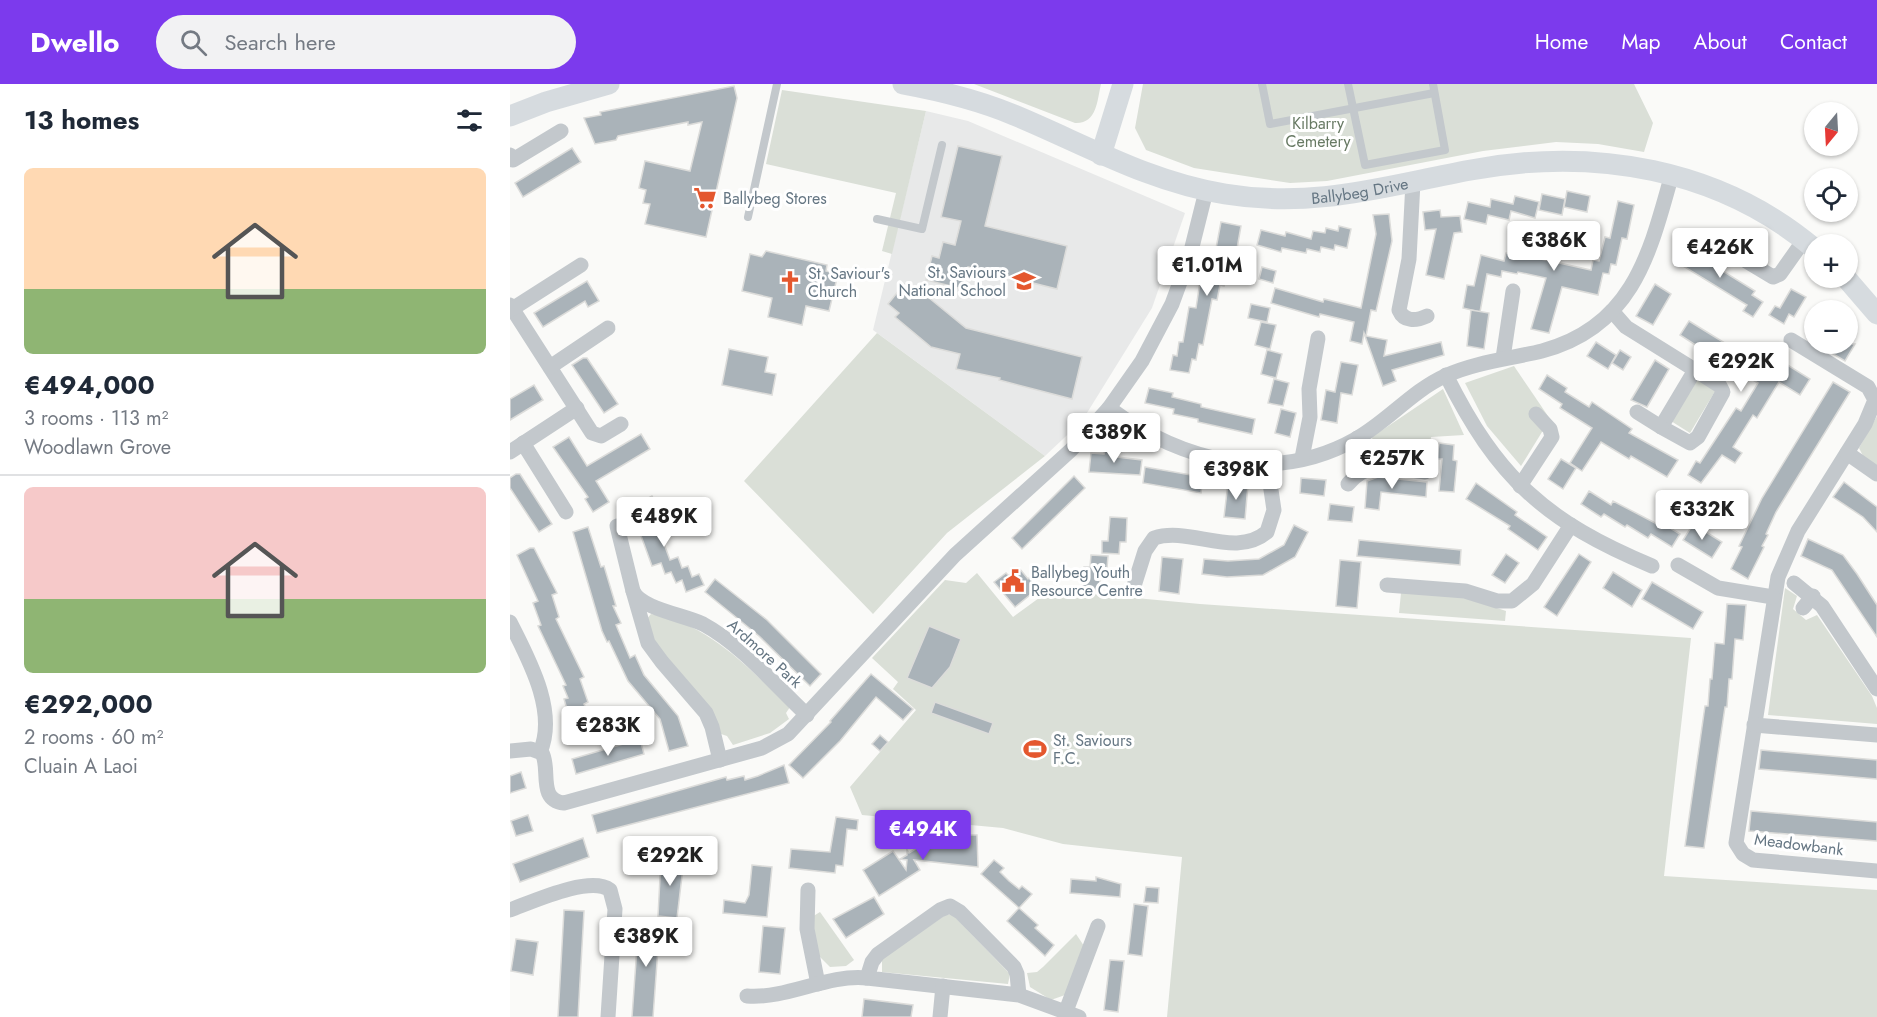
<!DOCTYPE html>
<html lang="en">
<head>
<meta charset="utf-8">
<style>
  :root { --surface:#fff; --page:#f2f2f3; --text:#1f2937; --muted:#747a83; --line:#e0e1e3; --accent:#7c3aed }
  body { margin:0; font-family:Jost,sans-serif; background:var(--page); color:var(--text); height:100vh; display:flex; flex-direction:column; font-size:22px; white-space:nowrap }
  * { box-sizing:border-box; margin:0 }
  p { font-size:20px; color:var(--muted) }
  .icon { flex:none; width:33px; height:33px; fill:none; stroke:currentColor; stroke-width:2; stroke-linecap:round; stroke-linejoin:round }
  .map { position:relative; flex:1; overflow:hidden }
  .details { display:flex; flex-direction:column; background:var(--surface); width:510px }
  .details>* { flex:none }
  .needle { width:39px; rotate:198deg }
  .tools { position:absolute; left:1294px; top:18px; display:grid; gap:12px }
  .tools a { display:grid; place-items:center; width:54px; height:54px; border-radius:50%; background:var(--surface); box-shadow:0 2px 4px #0004; font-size:30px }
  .price { position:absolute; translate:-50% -51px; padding:0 14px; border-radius:6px; background:#fff; color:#222; font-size:20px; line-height:39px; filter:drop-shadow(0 2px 3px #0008) }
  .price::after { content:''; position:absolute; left:50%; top:36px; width:18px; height:14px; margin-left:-9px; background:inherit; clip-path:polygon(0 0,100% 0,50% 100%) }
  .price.current { background:var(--accent); color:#fff }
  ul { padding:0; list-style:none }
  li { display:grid; align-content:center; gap:12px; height:318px; padding:0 24px }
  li+li { border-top:2px solid var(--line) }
  li span { display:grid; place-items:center; height:186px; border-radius:9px; color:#555 }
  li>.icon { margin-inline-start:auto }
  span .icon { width:108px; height:108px; fill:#fffc; stroke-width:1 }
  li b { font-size:26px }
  h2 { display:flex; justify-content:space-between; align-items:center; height:72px; padding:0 24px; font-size:26px }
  header { display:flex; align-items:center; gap:36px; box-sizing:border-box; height:84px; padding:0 30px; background:var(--accent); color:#fff }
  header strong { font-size:28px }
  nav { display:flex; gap:33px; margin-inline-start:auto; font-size:21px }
  .search { width:420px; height:54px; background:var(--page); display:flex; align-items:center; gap:15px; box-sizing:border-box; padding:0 21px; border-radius:33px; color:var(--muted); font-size:22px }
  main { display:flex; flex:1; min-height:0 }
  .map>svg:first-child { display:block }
  .built { fill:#e8e9e9 }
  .green { fill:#dadfd7 }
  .building { fill:#aab3b9; stroke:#dcdcda; stroke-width:1.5 }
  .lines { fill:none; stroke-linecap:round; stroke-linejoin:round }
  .lane { stroke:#c3c8cc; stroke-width:8 }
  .street { stroke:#c3c8cc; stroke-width:15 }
  .secondary { stroke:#d6dbdf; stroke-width:21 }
  .labels { text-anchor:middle; stroke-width:6; stroke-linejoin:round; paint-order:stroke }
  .park-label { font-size:16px; fill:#687a64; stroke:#fff }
  .street-label { font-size:16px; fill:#657683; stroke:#fff }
  .poi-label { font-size:16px; fill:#657683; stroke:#fff; text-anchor:start }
</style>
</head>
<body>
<header>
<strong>Dwello</strong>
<div class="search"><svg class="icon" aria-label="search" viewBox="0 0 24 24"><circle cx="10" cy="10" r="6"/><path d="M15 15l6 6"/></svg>Search here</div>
<nav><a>Home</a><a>Map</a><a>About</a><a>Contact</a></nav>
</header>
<main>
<section class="details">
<h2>13 homes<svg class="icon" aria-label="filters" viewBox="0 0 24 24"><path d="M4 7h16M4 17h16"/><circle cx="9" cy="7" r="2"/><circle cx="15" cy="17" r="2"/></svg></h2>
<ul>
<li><span style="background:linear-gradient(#ffd9b3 65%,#8fb573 0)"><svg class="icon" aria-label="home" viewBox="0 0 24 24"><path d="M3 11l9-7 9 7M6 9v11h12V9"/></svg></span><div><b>€494,000</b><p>3 rooms · 113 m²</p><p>Woodlawn Grove</p></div></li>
<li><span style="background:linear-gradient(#f6c9c9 60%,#8fb573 0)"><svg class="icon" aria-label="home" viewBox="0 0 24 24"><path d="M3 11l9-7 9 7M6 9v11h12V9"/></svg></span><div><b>€292,000</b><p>2 rooms · 60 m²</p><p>Cluain A Laoi</p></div></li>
</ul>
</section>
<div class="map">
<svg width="1367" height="933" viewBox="0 0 1367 933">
  <rect width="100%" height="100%" fill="#fafaf8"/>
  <path class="built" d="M416,27L458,37L675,129L642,224L572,337L535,372L363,246Z"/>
  <g class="green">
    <path d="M464,0H591C587,17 587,40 565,39Z"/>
    <path d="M633,0H1124L1143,39L1134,68L1088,60L1046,58L973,67L817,97L780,99L684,84L636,66L625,44Z"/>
    <path d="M272,6L416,27L382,170L372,167L386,109L256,80Z"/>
    <path d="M367,249L535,372L437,449L363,530L234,397Z"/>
    <path d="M1004,282L1040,335L1011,382L977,342L955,299Z"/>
    <path d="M1187,293L1207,304L1180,349L1161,337Z"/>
    <path d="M933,305L954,351L921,353L919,372L865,371L862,353Z"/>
    <path d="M1367,332V383L1353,372L1349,364Z"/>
    <path d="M467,489L503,533L540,506L690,520L1181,554L1154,792L1367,806V933H657L672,773L553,760L493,744L352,731L340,703L406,626L383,605L388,598L362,574L435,496L456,499Z"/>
    <path d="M1275,504L1287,512L1283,525L1296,536L1307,531L1362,612L1367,624V640L1258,631Z"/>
    <path d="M940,508L996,527L995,537L889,529L891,509Z"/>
    <path d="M141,530C199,539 239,585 280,623L276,629L279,635L260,649L223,661L217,652L211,650L143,555L135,537Z"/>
    <path d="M310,828L344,876L336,882L320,883L306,869L302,833Z"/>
    <path d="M442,830L500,890L498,900L372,888V875L435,831Z"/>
    <path d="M566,850L574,862L555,911L541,916L520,903L517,889L527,888L533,883Z"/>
  </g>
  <g class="building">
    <path d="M224,2L227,14L196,153L135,140L140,120L133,119L136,106L129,104L135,77L180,87L192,38L178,41V38L108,52L106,56L85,60L74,34L91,31L90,28Z"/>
    <path d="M448,62L492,72L475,142L557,162L547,205L458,183L453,205L416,196L422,172L429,174L433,158L445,161L451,137L431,133Z"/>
    <path d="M62,64L71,78L13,113L5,99Z"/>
    <path d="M1057,107L1080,112L1077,128L1054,123Z"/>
    <path d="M1032,110L1055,115L1052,131L1029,126Z"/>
    <path d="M1005,112L1029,118L1025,134L1001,127L999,136L978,131L976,140L954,135L958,118L980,123L981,115L1003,120Z"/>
    <path d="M1108,117L1124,121L1117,155L1112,154L1106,181L1101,180L1099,190L1093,189L1088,211L1052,203L1039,249L1021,245L1036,194L1008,188L1007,190L992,187L991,193L977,190L970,228L953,224L957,201L964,202L971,171L994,177L996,169L1013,171L1081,186L1083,176L1089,177L1095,153L1100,154Z"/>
    <path d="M930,126L931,133L950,132L952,148L944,149L934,195L916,191L926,145L915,146L913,128Z"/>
    <path d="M879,130L882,157L866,227L861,226L856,252L877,256L874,272L931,258L934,271L882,286L886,297L873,302L854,249L852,260L840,257L844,238L810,230L809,233L761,219L765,204L813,218L814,215L851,224L866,150L863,131Z"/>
    <path d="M711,138L731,142L725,176L719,175L714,202L710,201L707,216L702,215L693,261L689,260L686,276L682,275L679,289L660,286L663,271L667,272L669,258H673L679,223L686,224L690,198H694L698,174L704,175Z"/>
    <path d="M829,142L841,145L837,164L825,161L824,166L811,163L810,168L797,165L796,169L772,164L771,168L747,161L751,146L775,152L776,148L801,155L803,147L815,149L816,144L828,147Z"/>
    <path d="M1175,159L1184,165L1182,168L1245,207L1242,211L1253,218L1243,233L1233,227L1237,221L1173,182L1175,178L1166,173Z"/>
    <path d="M256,167L317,181L316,187L328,190L319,227L296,222L292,241L258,233L262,214L232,207L240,170L252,173Z"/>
    <path d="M752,183L766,187L763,199L749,195Z"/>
    <path d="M77,197L89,217L78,223L75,217L33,243L24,229Z"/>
    <path d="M394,200L412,214L413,209L456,244L572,273L562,315L489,296L490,294L446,285L450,270L421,263L385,233L389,229L378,220Z"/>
    <path d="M1145,200L1161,210L1143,241L1126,232Z"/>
    <path d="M1281,205L1296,213L1284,233L1279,230L1274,240L1259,231L1265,222L1270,224Z"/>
    <path d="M741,220L760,224L757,238L738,234Z"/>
    <path d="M961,226L979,229L974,265L957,262Z"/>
    <path d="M1179,237L1252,282L1262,266L1273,273L1271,277L1300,295L1290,311L1269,298L1247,334L1243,331L1223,363L1232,369L1225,379L1212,371L1191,399L1178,391L1186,377L1190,379L1226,324L1231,327L1248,299L1212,277L1209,281L1198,274L1201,271L1170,251Z"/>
    <path d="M751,238L766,241L760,265L745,261Z"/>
    <path d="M1086,258L1106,271L1098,285L1077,272Z"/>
    <path d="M1322,260H1345L1335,277L1318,267Z"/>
    <path d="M219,265L258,273L255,288L266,290L262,311L212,301Z"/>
    <path d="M757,266L772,270L766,294L751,290Z"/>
    <path d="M1110,266L1121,273L1113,286L1102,279Z"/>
    <path d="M73,274H77L108,320L94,329L62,281Z"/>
    <path d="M1145,276L1159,285L1137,323L1121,316Z"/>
    <path d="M831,278L848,281L842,311L831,309L827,339L811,336L816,306L825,308Z"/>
    <path d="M1037,291L1057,304L1055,308L1079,323L1082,318L1122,345L1119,349L1168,376L1157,393L1121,372L1119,375L1091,358L1072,387L1060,379L1082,344L1050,324L1052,320L1029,305Z"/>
    <path d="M764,295L779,299L773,322L758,319Z"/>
    <path d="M1323,298L1340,308L1266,428L1256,450L1258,451L1252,462L1254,463L1238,495L1221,485L1232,463L1229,462L1252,414Z"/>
    <path d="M24,301L33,316L0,336V315Z"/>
    <path d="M639,304L663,309L662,313L691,320V323L745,335L742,350L688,338V335L663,330L664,325L635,319Z"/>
    <path d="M771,325L786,329L780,353L765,349Z"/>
    <path d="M131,350L140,365L86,397L99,418L83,428L75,415L78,413L43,363L59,353L77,382Z"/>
    <path d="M929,359L944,361L943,376L947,377L944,408L929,407L932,375H927Z"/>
    <path d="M595,364L608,366L607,373L632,376L630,391L579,388L581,369L594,370Z"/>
    <path d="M1051,375L1066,384L1053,405L1038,395Z"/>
    <path d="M635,383L693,393L691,409L633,399Z"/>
    <path d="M6,390H10L42,440L29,448L0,404V394Z"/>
    <path d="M564,392L575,404L512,465L502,454Z"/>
    <path d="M868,393L917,398L916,413L871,408L869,426L855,424L857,397Z"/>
    <path d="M791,394L816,396L814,412L790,409Z"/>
    <path d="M1334,398L1367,423V448L1353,433L1323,413Z"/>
    <path d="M718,399L738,401L735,435L714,433Z"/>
    <path d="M966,399L1007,428L1005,431L1037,453L1028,466L998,445L1000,442L956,415Z"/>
    <path d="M1079,407L1101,421L1103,417L1147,440L1149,437L1170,450L1162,463L1141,450L1138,454L1117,441L1115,443L1094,430L1091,433L1071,420Z"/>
    <path d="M142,412L152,431L145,435L160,476L168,473L172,484L178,482L182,493L189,490L194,501L176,508L172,496L166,499L161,488L155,490L151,479L142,482L130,449L140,445L127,420Z"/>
    <path d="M820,420L844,423L842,438L818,436Z"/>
    <path d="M600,433L617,434L616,458H610L609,470L592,469V457H598Z"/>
    <path d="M1183,440L1212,458L1202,474L1173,456Z"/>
    <path d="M784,441L798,448L785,473L753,491L717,493L692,490L694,475L718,477L749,475L774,461Z"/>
    <path d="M78,443L91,483L94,482L106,522H103L111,539L106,541L120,574L125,571L134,591L168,632L178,662L159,667L150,635L118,597L99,557L97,558L92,547L63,448Z"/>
    <path d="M1298,455L1333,471L1347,490L1367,521V553L1322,486L1291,472Z"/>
    <path d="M849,456L951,466L950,481L847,472Z"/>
    <path d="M20,464H24L47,509L42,511L49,533L46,535L74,593L70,595L78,618L74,620L79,631L61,639L54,615L58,614L53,602L56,601L28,542L31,541L23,519L28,517L7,471Z"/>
    <path d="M996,470L1009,479L995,499L982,491Z"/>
    <path d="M1069,470L1081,478L1047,532L1034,523Z"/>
    <path d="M581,471L598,472L597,484H591L589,507L572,505L574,483H580Z"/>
    <path d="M652,473L673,475L669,510L649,507Z"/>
    <path d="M830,476L851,478L847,524L826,522Z"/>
    <path d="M509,484L518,495L521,492L530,503L505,523L484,498L496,489L499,492Z"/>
    <path d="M1103,488L1132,506L1122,523L1093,504Z"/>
    <path d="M205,495L257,536L311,590L300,602L249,552L195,508Z"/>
    <path d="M1142,498L1193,528L1183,545L1132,515Z"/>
    <path d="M1217,520L1236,521L1233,556L1225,555L1222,595H1219L1217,623H1215L1194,764L1175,762L1195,622H1198L1200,595H1202L1205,559L1214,560Z"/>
    <path d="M419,542L451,555L440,583L422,604L397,594Z"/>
    <path d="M361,590L403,625L393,636L366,613L330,657L293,694L279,681L321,638L320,637Z"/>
    <path d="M425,618L483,639L479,650L421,629Z"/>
    <path d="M370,651L378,658L370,667L362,660Z"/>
    <path d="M130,655L134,670L66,690L62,675Z"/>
    <path d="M1251,666L1367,676V695L1249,685Z"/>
    <path d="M274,681L279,699L87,749L82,731L216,693L217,696L234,692L235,696L248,692Z"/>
    <path d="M11,688L16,704L0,709V692Z"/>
    <path d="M1241,727L1367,738V757L1239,747Z"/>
    <path d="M18,731L23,747L6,752L1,737Z"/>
    <path d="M326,733L348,736L347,746L337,745L333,782L326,781L325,789L279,784L281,765L320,768Z"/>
    <path d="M399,737L410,738L409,752H398Z"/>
    <path d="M447,741L458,742L457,751H467L468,783L404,776L410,786L369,812L353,786L383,767L396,786L397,776L390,775L397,771V766L399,769L412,761L444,764Z"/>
    <path d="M73,754L79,773L10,798L3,780Z"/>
    <path d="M151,774L174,775L167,834L148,832Z"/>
    <path d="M484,776L494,784L490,788L499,797L509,805L512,802L522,810L509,824L471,790Z"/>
    <path d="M242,781L262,783L257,833L213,829L214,816L235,819L239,811Z"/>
    <path d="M586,793L611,800L610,813L560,809L561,795L586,797Z"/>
    <path d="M636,803L649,804L648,819L634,818Z"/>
    <path d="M364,813L374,830L336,854L323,835Z"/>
    <path d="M624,820L638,822L632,872L618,870Z"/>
    <path d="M509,824L528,841L525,844L544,861L535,872L497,837Z"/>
    <path d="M54,826L74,827L68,933H48Z"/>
    <path d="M129,835L150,837L143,933H122Z"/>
    <path d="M253,842L275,844L270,890L249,888Z"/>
    <path d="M6,855L28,858L23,891L1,887Z"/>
    <path d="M600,876L614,877L608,928L594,926Z"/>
    <path d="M354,915L403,921L401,933H352Z"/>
  </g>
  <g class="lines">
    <g class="lane">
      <path d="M752,0L760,40L924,9"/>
      <path d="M838,0L855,81L935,66L923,0"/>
      <path d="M238,133L267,0"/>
      <path d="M367,135L412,145L432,61"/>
    </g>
    <g class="street">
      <path d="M0,71L3,76L51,47"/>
      <path d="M903,98L899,175L889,226C894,238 906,237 917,232"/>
      <path d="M1203,157L1263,193L1270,190L1294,156"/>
      <path d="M0,221L82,349L91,352L111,340"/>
      <path d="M2,225L71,181"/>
      <path d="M1102,227L1116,243L1185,286L1151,343L1180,359L1188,353L1213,308L1210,302L1185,286"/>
      <path d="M1281,256L1358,303L1365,316L1355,340L1288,447L1268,493L1226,759L1233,770L1243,776L1367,787"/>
      <path d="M993,274L1003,207"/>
      <path d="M40,283L98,244"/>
      <path d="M936,291C987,394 1036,438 1142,482"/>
      <path d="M599,324C671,377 763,402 846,355C878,337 902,307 935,292C966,278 999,275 1032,267C1123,243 1140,169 1162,90"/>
      <path d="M1127,328L1151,343"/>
      <path d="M847,354L860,383"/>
      <path d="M13,359L56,428"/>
      <path d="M0,368L67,324"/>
      <path d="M1337,369L1367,390"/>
      <path d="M792,374L800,333L799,305L808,254"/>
      <path d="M838,400C859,374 885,385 915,388"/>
      <path d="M1010,402L1042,353L1040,345L1026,330"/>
      <path d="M107,442L123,507"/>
      <path d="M1168,481L1208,504L1263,513"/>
      <path d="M1284,499L1312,522L1367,605"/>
      <path d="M877,501L955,507L987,517H1002L1023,500L1061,441"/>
      <path d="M624,502L635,467L644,454C680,442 725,475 757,448L764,426L757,379"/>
      <path d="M1293,524L1303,512"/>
      <path d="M0,538C18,574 48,627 30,668"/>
      <path d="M1244,641L1367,651"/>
      <path d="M0,667L21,665L32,669C41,685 27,716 54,719L252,664L278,650L445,471L561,366L599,324L632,277L662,220L680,171L696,107"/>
      <path d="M210,676L202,643L196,629L152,578L138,559L123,507C131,525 175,531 193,540C232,561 265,601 297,631"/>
      <path d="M298,806L297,845L308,900"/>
      <path d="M0,826C22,818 80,791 100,806L105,825L98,933"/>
      <path d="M509,911L507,890L504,883L450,828L440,822L430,826L368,870L362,878L357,894L509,911L569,933"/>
      <path d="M237,912C279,915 316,890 357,894"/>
      <path d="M556,927L588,842"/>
      <path d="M430,933L433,902"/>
    </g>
    <g class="secondary">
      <path id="s1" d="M393,0C431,7 468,16 504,31C574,60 639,98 715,110C805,125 874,102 961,86C1083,63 1209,84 1305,165"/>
      <path d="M0,32L36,18L99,0"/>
      <path d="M591,71L613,0"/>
      <path d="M1336,194L1367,230"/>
    </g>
  </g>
  <defs>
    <g id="supermarket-bare" transform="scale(1.8)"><path d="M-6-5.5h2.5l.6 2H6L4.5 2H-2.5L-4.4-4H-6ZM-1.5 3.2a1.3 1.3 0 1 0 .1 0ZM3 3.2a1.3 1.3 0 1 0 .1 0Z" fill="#e4572e" stroke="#fff" stroke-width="2.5" paint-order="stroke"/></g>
    <g id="school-bare" transform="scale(1.8)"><path d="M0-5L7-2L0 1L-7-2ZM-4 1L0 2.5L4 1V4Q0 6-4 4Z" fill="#e4572e" stroke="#fff" stroke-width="2.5" paint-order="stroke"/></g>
    <g id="church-bare" transform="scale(1.8)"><path d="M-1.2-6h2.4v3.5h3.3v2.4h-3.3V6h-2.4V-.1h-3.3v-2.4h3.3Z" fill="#e4572e" stroke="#fff" stroke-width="2.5" paint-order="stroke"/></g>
    <g id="civic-bare" transform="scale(1.8)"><path d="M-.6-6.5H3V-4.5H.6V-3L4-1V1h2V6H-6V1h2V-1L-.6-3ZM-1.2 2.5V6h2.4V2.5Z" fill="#e4572e" stroke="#fff" stroke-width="2.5" paint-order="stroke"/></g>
    <g id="stadium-bare" transform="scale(1.8)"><path d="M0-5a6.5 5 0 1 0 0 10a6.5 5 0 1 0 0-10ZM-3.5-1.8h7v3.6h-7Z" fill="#e4572e" stroke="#fff" stroke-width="2.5" paint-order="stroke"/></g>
  </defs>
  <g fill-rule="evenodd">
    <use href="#supermarket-bare" x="195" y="114"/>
    <use href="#school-bare" x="514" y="197"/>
    <use href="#church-bare" x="280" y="198"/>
    <use href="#civic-bare" x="503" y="497"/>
    <use href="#stadium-bare" x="525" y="665"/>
  </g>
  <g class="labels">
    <g class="park-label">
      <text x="808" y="45">Kilbarry<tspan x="808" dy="18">Cemetery</tspan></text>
    </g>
    <g class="street-label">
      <text dy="6" stroke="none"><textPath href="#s1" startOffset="477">Ballybeg Drive</textPath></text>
      <text transform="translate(255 569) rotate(42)" y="6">Ardmore Park</text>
      <text transform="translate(1289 760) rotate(7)" y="6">Meadowbank</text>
    </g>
    <g class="poi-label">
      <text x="213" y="120">Ballybeg Stores</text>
      <text x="496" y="194" text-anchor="end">St. Saviours<tspan x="496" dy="18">National School</tspan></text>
      <text x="298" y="195">St. Saviour's<tspan x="298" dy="18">Church</tspan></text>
      <text x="521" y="494">Ballybeg Youth<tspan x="521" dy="18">Resource Centre</tspan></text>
      <text x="543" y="662">St. Saviours<tspan x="543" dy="18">F.C.</tspan></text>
    </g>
  </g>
</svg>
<div class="tools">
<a><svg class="needle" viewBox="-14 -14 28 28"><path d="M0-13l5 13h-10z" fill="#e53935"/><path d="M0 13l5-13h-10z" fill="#747a83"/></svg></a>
<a><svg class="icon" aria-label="locate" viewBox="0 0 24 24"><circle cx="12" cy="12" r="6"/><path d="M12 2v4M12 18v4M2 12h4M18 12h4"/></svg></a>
<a>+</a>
<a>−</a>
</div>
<b class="price" style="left:1044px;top:188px">€386K</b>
<b class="price" style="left:1210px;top:195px">€426K</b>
<b class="price" style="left:697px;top:213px">€1.01M</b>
<b class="price" style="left:1231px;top:309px">€292K</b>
<b class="price" style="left:604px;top:380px">€389K</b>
<b class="price" style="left:882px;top:406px">€257K</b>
<b class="price" style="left:726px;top:417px">€398K</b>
<b class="price" style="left:1192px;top:457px">€332K</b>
<b class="price" style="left:154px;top:464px">€489K</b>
<b class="price" style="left:98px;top:673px">€283K</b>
<b class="price current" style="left:413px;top:777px">€494K</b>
<b class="price" style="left:160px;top:803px">€292K</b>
<b class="price" style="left:136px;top:884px">€389K</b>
</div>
</main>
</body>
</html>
